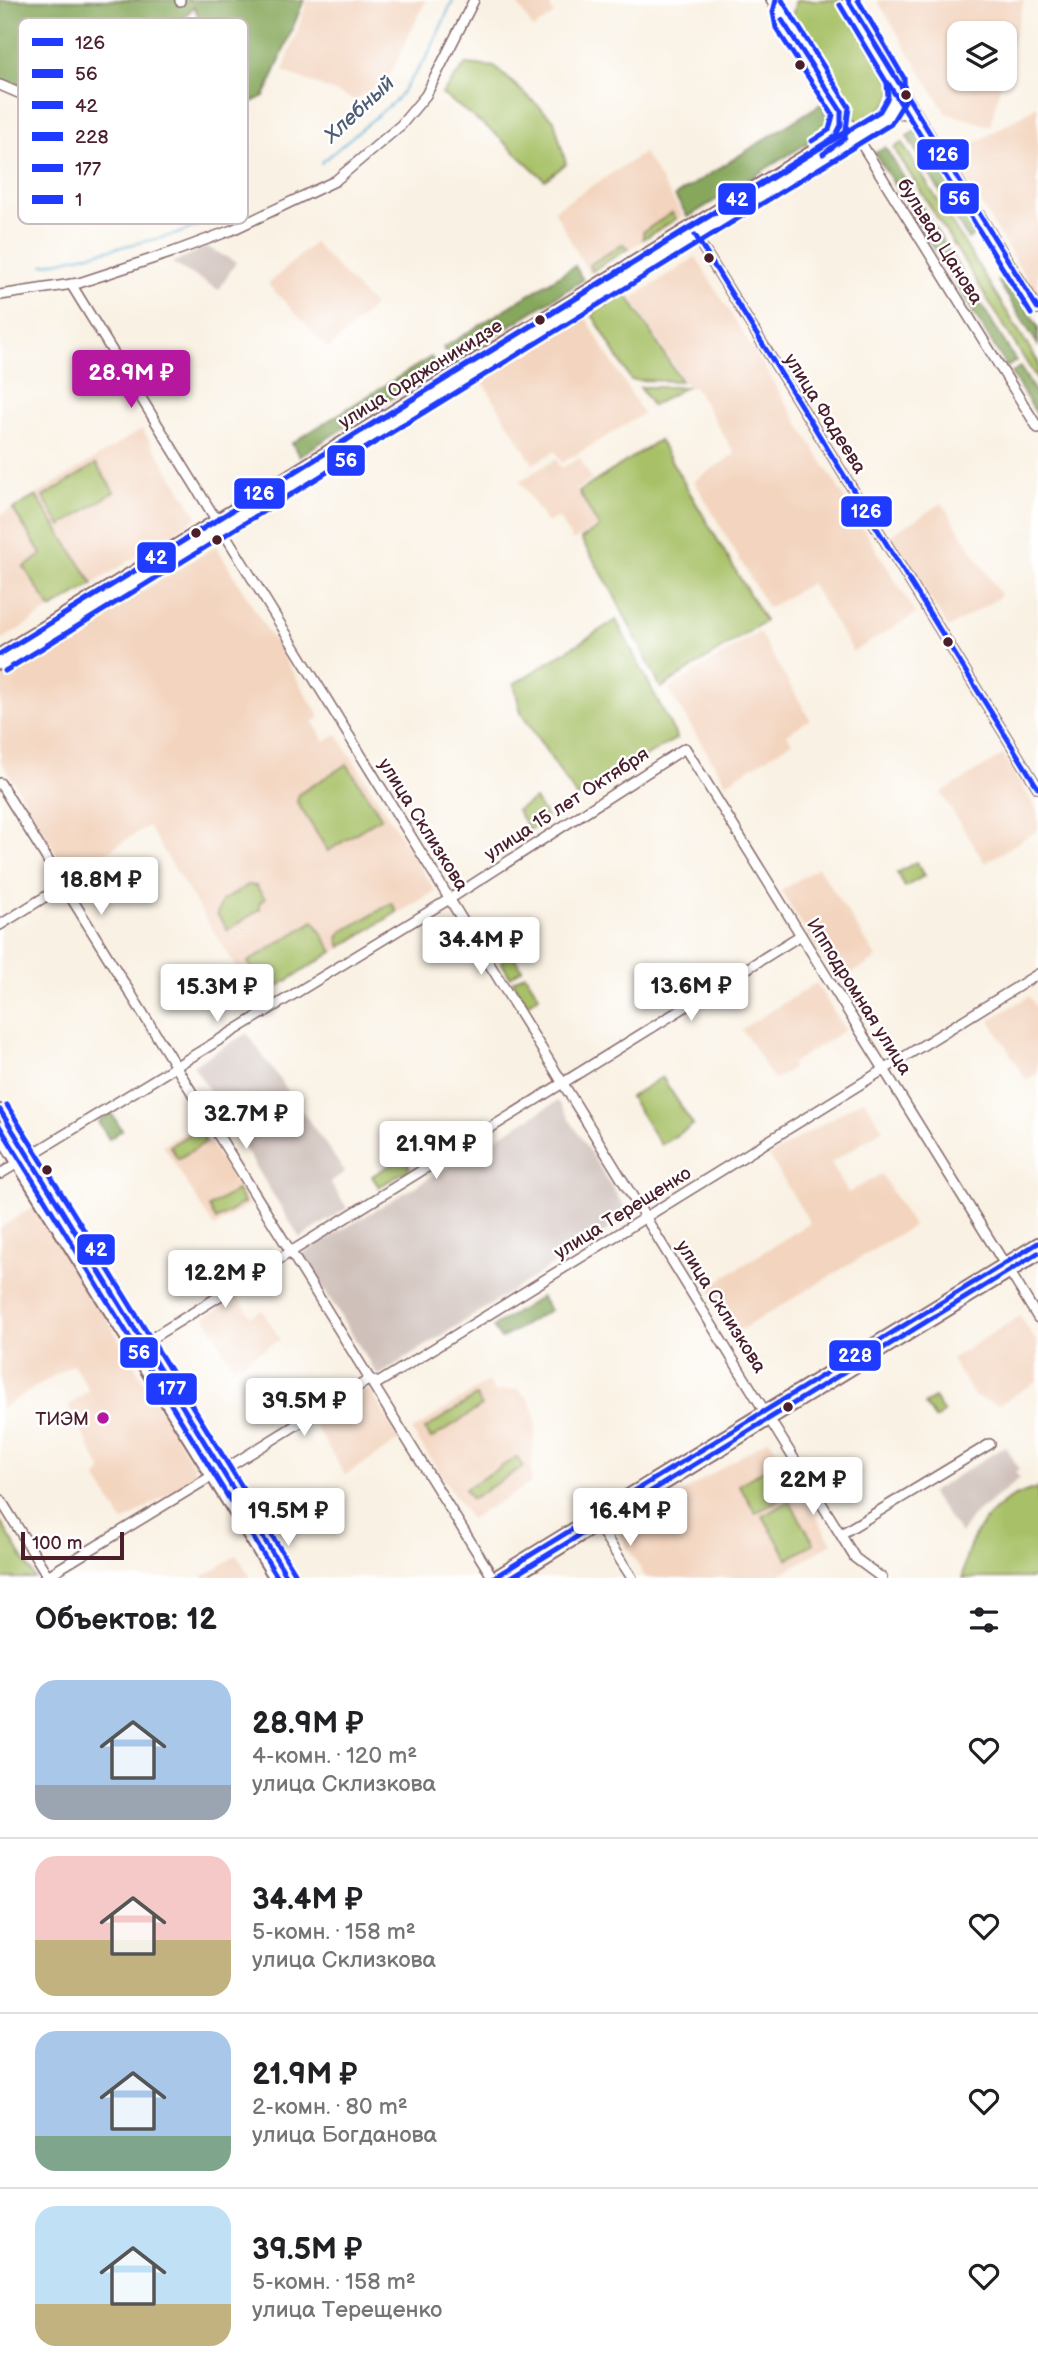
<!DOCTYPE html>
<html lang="ru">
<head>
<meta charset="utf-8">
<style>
  :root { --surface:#fff; --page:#f2f2f2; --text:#202124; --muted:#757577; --line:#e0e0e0; --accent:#b5179e }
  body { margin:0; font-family:"Balsamiq Sans",sans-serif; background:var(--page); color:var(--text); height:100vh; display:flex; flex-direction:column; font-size:26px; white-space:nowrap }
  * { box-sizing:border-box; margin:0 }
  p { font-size:23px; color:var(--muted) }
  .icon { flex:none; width:38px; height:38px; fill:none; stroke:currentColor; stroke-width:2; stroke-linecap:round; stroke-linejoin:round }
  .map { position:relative; height:1578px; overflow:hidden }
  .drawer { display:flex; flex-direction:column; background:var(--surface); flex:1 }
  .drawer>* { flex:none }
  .controls { position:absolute; left:947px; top:21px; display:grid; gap:14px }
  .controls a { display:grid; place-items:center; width:70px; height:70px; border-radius:14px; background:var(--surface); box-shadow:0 2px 5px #0004; font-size:35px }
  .scale { position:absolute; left:21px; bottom:18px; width:103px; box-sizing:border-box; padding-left:7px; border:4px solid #4a1f2b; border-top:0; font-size:19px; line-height:24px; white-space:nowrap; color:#4a1f2b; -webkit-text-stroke:5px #fff; paint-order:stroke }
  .price { position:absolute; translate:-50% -60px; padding:0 16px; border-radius:7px; background:#fff; color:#222; font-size:23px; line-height:46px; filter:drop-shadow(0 2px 4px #0008) }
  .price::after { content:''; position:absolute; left:50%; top:42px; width:21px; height:16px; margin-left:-10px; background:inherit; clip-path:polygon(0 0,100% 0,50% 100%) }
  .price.on { background:var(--accent); color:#fff }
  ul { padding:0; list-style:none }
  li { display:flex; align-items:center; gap:21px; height:175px; padding:0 35px }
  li+li { border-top:2px solid var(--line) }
  li span { display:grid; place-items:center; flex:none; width:196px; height:140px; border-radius:21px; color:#555 }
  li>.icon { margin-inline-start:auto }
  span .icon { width:84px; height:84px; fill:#fffc; stroke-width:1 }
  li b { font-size:30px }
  h2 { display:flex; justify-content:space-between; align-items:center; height:84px; padding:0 35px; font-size:30px }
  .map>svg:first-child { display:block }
  .built { fill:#f3d4be }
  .industrial { fill:#cfc0ba }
  .green { fill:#a8c167; stroke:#797049; stroke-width:2 }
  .forest { fill:#86a75c; stroke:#686344; stroke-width:2 }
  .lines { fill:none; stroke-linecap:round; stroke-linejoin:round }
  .stream { stroke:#51a9ce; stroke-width:2 }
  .minor-casing { stroke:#87686b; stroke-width:12 }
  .major-casing { stroke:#87686b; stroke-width:14 }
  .minor { stroke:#fff; stroke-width:9 }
  .major { stroke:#fff; stroke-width:10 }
  .bus-1-casing { stroke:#fff; stroke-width:10 }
  .bus-2-casing { stroke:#fff; stroke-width:10 }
  .bus-3-casing { stroke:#fff; stroke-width:10 }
  .bus-4-casing { stroke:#fff; stroke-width:10 }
  .bus-5-casing { stroke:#fff; stroke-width:10 }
  .bus-6-casing { stroke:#fff; stroke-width:10 }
  .bus-1 { stroke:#1f3bff; stroke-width:5 }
  .bus-2 { stroke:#1f3bff; stroke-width:5 }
  .bus-3 { stroke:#1f3bff; stroke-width:5 }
  .bus-4 { stroke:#1f3bff; stroke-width:5 }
  .bus-5 { stroke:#1f3bff; stroke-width:5 }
  .bus-6 { stroke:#1f3bff; stroke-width:5 }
  .bus-dot { fill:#4a1f2b; stroke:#fff; stroke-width:2.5 }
  .poi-dot { fill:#b5179e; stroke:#fff; stroke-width:2.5 }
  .labels { text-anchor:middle; stroke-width:5; stroke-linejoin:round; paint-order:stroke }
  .street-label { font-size:19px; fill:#4a1f2b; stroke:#fff }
  .poi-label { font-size:19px; fill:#4a1f2b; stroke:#fff; text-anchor:end }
  .water-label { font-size:21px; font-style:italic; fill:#4d5d74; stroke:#fff }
  .key { fill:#fff; stroke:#c9bcbf; stroke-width:2 }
  .key-label { font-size:19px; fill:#4a1f2b }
  .line-badge { stroke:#fff; stroke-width:2.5 }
  .badge-label { font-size:19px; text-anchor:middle; font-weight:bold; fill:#fff }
</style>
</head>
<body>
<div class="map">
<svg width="1038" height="1578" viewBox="0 0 1038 1578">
  <rect width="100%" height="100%" fill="#fff"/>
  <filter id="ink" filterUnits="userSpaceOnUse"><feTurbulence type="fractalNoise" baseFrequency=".0143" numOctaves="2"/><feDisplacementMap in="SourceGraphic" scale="14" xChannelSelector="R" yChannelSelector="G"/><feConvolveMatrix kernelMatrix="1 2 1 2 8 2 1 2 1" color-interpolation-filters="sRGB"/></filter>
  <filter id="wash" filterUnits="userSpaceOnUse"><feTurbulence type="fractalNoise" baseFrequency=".00686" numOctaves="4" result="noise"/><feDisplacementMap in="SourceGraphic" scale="28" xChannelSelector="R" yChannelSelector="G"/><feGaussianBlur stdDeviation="1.57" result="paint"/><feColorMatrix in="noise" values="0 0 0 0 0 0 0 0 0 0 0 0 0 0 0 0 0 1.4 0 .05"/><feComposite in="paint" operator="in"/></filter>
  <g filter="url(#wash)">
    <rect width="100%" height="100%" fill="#f9f1e3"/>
    <g class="built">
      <path d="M308,0H426L388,79L355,100L283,71Z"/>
      <path d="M515,0H547L554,14L533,29Z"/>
      <path d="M877,0H1024L1005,71L1004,33H959V79H1002L990,126L946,113Z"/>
      <path d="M1038,106V297L951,157Z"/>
      <path d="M644,153L683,216L589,274L554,210Z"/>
      <path d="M314,243L374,306L329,349L268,284Z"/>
      <path d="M696,257L916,614L853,652L811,583L768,608L694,481L735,454L694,386L688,388L632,298Z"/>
      <path d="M584,315L643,414L562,463L555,451L533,464L481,379Z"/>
      <path d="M142,429L198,517L93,584L36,495Z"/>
      <path d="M580,458L592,479L576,490L597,526L573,541L558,517L547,523L520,481L556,459L561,468Z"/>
      <path d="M942,503L1001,596L948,628L891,535Z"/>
      <path d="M12,508L42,555L24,567L51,609L0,641V516Z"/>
      <path d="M216,546L320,717L313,722L322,737L325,741L337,734L435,891L256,1000L148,826L70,875L0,760V678Z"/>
      <path d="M759,632L810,719L787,734L792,742L726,783L668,689Z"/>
      <path d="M1003,755L1038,812V830L985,863L941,793Z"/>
      <path d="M818,867L877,958L838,982L781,891Z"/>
      <path d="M816,983L845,1030L792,1063V1069L774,1080L742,1029Z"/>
      <path d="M1029,996L1038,1010V1073L1026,1080L990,1020Z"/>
      <path d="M864,1099L883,1129L831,1163L848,1193L881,1174L913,1226L739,1331L708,1287L810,1223L769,1156Z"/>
      <path d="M198,1124L249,1205L214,1227L163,1145Z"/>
      <path d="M39,1203L199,1475L123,1522L97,1479L102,1471L68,1406L89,1390L73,1364L0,1409V1228Z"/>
      <path d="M238,1296L251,1316L262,1310L280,1339L234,1368L205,1317Z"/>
      <path d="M1020,1316L1038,1344V1381L998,1405L975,1397L951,1359Z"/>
      <path d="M488,1381L495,1392L517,1389L528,1398L534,1411L536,1426L530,1484L470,1519L412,1431Z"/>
      <path d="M368,1388L401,1440L345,1475L313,1423Z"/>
      <path d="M769,1439L832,1543L780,1574L782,1578H646L618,1532Z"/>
      <path d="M237,1555L251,1578H201Z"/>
    </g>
    <g class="industrial">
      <path d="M207,247L236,262L219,290L172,263Z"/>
      <path d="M247,1033L345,1172L330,1182L347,1208L300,1238L193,1065Z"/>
      <path d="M558,1101L630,1216L378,1376L302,1254Z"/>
      <path d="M1005,1446L1019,1469L1015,1472L1020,1478L971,1517L961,1534L930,1493Z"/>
    </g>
    <g class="green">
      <path d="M796,0H840L892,84C895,106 873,114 858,124L791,21Z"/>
      <path d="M466,64L495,67L554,120L566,164L545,180L491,130L442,94Z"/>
      <path d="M902,143L1038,362V381L894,148Z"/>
      <path d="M672,213L676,219L643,239V232Z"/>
      <path d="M623,244L629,248L592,271L589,265Z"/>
      <path d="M626,293L681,381L631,380L592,314Z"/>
      <path d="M640,387H685L652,406Z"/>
      <path d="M659,440L765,621L661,688L610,587L581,539L599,527L579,492Z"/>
      <path d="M96,464L114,492L61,526L43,497Z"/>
      <path d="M36,496L93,584L51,609L24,567L42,555L13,509Z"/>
      <path d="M616,620L677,738L577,797L521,713L514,684Z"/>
      <path d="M347,764L381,817L328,851L297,802L299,794Z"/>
      <path d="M535,799L547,818L529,830L517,810Z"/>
      <path d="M916,862L924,876L905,887L897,873Z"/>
      <path d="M248,885L256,886L265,899L260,902V909L228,930L217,914L222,901Z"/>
      <path d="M392,903L397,912L341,947L338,938L342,932Z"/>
      <path d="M314,921L333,952L267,993L248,962Z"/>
      <path d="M513,954L522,969L510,977L501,961Z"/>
      <path d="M525,974L539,996L527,1004L513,981Z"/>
      <path d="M662,1077L693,1125L661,1145L630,1097Z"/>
      <path d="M198,1129L206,1142L178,1159L170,1146Z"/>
      <path d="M403,1157L410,1168L379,1187L372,1176Z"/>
      <path d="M237,1190L244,1203L216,1220L209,1207Z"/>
      <path d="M476,1396L482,1406L431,1439L425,1429Z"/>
      <path d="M934,1398L944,1413L935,1419L925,1404Z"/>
      <path d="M517,1457L523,1467L471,1499L465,1489Z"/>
      <path d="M773,1464L791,1492L756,1513L739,1485Z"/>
      <path d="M1038,1488V1578H963C966,1534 994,1498 1038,1488Z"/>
      <path d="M789,1501L814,1543L788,1559L763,1516Z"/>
      <path d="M0,1521L35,1578H0Z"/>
    </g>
    <g class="forest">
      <path d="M0,0H304L269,86L264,96L252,102L241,98L233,88L194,7L158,42L115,57C111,66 108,81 100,87C75,110 37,92 9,84L0,80Z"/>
      <path d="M821,104L829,121L825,132L688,217L675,196Z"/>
      <path d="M917,130L979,232L968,239L907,136Z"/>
      <path d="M885,147L1016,361L1007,367L875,153Z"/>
      <path d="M575,266L583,280L452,362L443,348Z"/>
      <path d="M1006,276L1038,327V345L998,281Z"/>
      <path d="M431,357L439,368L299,456L292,443Z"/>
      <path d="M1020,367L1038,397V416L1011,373Z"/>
      <path d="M111,1113L122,1130L109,1139L98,1122Z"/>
      <path d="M541,1297L550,1310L501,1339L493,1327Z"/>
    </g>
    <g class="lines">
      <g class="stream">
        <path d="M321,163L397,99L427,57L453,0"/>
        <path d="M43,265L177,234L217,218"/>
      </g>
    </g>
  </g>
  <g filter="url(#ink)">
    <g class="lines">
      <g class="minor-casing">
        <g id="minor">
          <path d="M180,0V1"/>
          <path d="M896,80L1038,309"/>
          <path d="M0,85L79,119"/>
          <path d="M841,111L1038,428"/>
          <path d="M886,117L903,113L919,121"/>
          <path d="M695,235L1038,788"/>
          <path d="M71,284L855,1558L882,1578"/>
          <path d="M0,295L79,283L173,252L232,230L335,181L401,125L426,95L474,0"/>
          <path d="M0,783L493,1578"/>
          <path d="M0,925L64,885"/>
          <path d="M0,1174L456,895L685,748L1004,1263"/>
          <path d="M1010,1272L1038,1318"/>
          <path d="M144,1343L801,935"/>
          <path d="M222,1471L370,1379L378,1383L1038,974"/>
          <path d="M0,1499L49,1578"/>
          <path d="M598,1525L632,1578"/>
          <path d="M841,1534L990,1444"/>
          <path d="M44,1578L212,1476"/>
        </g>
      </g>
      <g class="major-casing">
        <g id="major">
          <path d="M0,654L835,137L841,125V111L772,0"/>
          <path d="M0,664L886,117L897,99L896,80L848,0"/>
          <path d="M0,1110L288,1578"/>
          <path d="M0,1135L275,1578"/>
          <path d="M493,1578L1038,1243"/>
          <path d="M512,1578L1038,1255"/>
        </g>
      </g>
      <use href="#minor" class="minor"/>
      <use href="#major" class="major"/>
      <g class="bus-1-casing">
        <g id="bus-1">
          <path d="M848,0L1038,309"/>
          <path d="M782,20L841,111"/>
          <path d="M695,235L1038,788"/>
          <path d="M0,654L835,137L841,125V111"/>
        </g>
      </g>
      <g class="bus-2-casing">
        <g id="bus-2">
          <path d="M776,0L773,12L776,28L833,115L829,130L812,141"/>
          <path d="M888,83L1031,314"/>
          <path d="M5,671L891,124L905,101L904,78L858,0"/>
          <path d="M0,1127L278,1578"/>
        </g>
      </g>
      <g class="bus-3-casing">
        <g id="bus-3">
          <path d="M782,0L849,107L845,138L823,154"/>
          <path d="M0,654L880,111L888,97L887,83L840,5"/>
          <path d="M7,1105L295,1573"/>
        </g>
      </g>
      <g class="bus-4-casing">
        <path id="bus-4" d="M493,1578L1038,1243"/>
      </g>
      <g class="bus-5-casing">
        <path id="bus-5" d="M0,1110L288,1578"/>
      </g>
      <g class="bus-6-casing">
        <path id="bus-6" d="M510,1578L1038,1253"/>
      </g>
      <use href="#bus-1" class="bus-1"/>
      <use href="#bus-2" class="bus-2"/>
      <use href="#bus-3" class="bus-3"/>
      <use href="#bus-4" class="bus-4"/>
      <use href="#bus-5" class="bus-5"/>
      <use href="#bus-6" class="bus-6"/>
    </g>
  </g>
  <g class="bus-dot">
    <circle cx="800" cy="65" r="6"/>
    <circle cx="906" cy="95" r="6"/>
    <circle cx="709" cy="258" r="6"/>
    <circle cx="540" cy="320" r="6"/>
    <circle cx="196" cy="533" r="6"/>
    <circle cx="217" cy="540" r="6"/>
    <circle cx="948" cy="642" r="6"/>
    <circle cx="47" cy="1170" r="6"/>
    <circle cx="788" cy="1407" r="6"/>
  </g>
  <circle class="poi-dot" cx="103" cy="1418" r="7"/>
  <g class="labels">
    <g class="street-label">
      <text transform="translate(941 241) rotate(58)" y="7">бульвар Цанова</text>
      <text transform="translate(420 373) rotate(-32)" y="7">улица Орджоникидзе</text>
      <text transform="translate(826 413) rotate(58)" y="7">улица Фадеева</text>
      <text transform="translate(566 803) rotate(-33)" y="7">улица 15 лет Октября</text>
      <text transform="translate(424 824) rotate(58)" y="7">улица Склизкова</text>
      <text transform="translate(860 996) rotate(58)" y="7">Ипподромная улица</text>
      <text transform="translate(622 1212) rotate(-32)" y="7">улица Терещенко</text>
      <text transform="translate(722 1306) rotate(58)" y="7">улица Склизкова</text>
    </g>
    <g class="poi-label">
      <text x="89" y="1425">ТИЭМ</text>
    </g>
    <g class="water-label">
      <text transform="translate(359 109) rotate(-43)" y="7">Хлебный</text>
    </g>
  </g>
  <rect x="18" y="18" width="230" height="206" rx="10" class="key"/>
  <rect x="32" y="38" width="31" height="8" fill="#1f3bff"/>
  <rect x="32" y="69" width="31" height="9" fill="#1f3bff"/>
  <rect x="32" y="101" width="31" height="8" fill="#1f3bff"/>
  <rect x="32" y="132" width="31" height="9" fill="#1f3bff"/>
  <rect x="32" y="164" width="31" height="8" fill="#1f3bff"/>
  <rect x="32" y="195" width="31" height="9" fill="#1f3bff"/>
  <g class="key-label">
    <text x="75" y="49">126</text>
    <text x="75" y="80">56</text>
    <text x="75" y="112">42</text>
    <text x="75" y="143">228</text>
    <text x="75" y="175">177</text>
    <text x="75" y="206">1</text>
  </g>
  <g class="line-badge">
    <rect x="916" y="138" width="54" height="33" rx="7" fill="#1f3bff"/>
    <rect x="939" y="182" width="41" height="33" rx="7" fill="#1f3bff"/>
    <rect x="717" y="182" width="40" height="34" rx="7" fill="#1f3bff"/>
    <rect x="326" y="444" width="40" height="33" rx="7" fill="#1f3bff"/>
    <rect x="233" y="477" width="53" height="33" rx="7" fill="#1f3bff"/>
    <rect x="840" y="495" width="53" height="33" rx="7" fill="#1f3bff"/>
    <rect x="136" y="541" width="41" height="33" rx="7" fill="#1f3bff"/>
    <rect x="76" y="1233" width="40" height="33" rx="7" fill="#1f3bff"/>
    <rect x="119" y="1336" width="40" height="33" rx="7" fill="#1f3bff"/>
    <rect x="828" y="1339" width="54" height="33" rx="7" fill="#1f3bff"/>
    <rect x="145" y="1372" width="53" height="34" rx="7" fill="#1f3bff"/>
  </g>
  <g class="badge-label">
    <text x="943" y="161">126</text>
    <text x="959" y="205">56</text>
    <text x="737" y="206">42</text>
    <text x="346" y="467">56</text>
    <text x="259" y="500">126</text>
    <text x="866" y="518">126</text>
    <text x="156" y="564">42</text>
    <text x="96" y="1256">42</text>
    <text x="139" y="1359">56</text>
    <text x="855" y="1362">228</text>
    <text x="172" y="1395">177</text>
  </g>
</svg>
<div class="controls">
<a><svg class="icon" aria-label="layers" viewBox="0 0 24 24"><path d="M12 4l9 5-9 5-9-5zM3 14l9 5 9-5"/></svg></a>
</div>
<div class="scale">100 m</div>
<b class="price on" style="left:131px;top:410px">28.9M ₽</b>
<b class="price" style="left:101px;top:917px">18.8M ₽</b>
<b class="price" style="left:481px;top:977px">34.4M ₽</b>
<b class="price" style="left:691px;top:1023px">13.6M ₽</b>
<b class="price" style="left:217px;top:1024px">15.3M ₽</b>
<b class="price" style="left:246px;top:1151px">32.7M ₽</b>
<b class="price" style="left:436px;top:1181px">21.9M ₽</b>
<b class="price" style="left:225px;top:1310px">12.2M ₽</b>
<b class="price" style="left:304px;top:1438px">39.5M ₽</b>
<b class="price" style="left:813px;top:1517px">22M ₽</b>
<b class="price" style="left:288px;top:1548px">19.5M ₽</b>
<b class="price" style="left:630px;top:1548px">16.4M ₽</b>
</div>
<section class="drawer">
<h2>Объектов: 12<svg class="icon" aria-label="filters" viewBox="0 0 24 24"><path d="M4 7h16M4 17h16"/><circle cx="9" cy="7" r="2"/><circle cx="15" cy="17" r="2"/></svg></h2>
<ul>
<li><span style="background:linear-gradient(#a9c7e8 75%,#9aa5b1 0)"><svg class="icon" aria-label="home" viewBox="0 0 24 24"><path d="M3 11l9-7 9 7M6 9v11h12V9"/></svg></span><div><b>28.9M ₽</b><p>4-комн. · 120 m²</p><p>улица Склизкова</p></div><svg class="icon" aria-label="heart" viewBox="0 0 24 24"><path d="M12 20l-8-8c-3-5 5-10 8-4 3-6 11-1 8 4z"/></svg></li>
<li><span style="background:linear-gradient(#f6c9c9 60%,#c2b280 0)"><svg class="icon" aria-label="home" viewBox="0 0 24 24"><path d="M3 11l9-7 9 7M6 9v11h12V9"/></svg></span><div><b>34.4M ₽</b><p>5-комн. · 158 m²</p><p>улица Склизкова</p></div><svg class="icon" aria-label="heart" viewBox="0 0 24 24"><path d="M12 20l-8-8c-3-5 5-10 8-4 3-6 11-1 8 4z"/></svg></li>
<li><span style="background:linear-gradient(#a9c7e8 75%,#7fa58c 0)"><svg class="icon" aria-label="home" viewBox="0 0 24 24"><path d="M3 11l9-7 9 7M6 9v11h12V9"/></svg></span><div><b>21.9M ₽</b><p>2-комн. · 80 m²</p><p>улица Богданова</p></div><svg class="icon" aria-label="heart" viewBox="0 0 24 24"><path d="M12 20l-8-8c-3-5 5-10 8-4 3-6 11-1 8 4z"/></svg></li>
<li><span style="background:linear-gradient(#bfe0f5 70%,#c2b280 0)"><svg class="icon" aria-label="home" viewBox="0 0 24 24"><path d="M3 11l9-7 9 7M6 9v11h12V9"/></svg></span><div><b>39.5M ₽</b><p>5-комн. · 158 m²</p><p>улица Терещенко</p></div><svg class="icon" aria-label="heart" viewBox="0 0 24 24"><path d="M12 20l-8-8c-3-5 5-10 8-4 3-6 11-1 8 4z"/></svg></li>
</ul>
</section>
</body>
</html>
